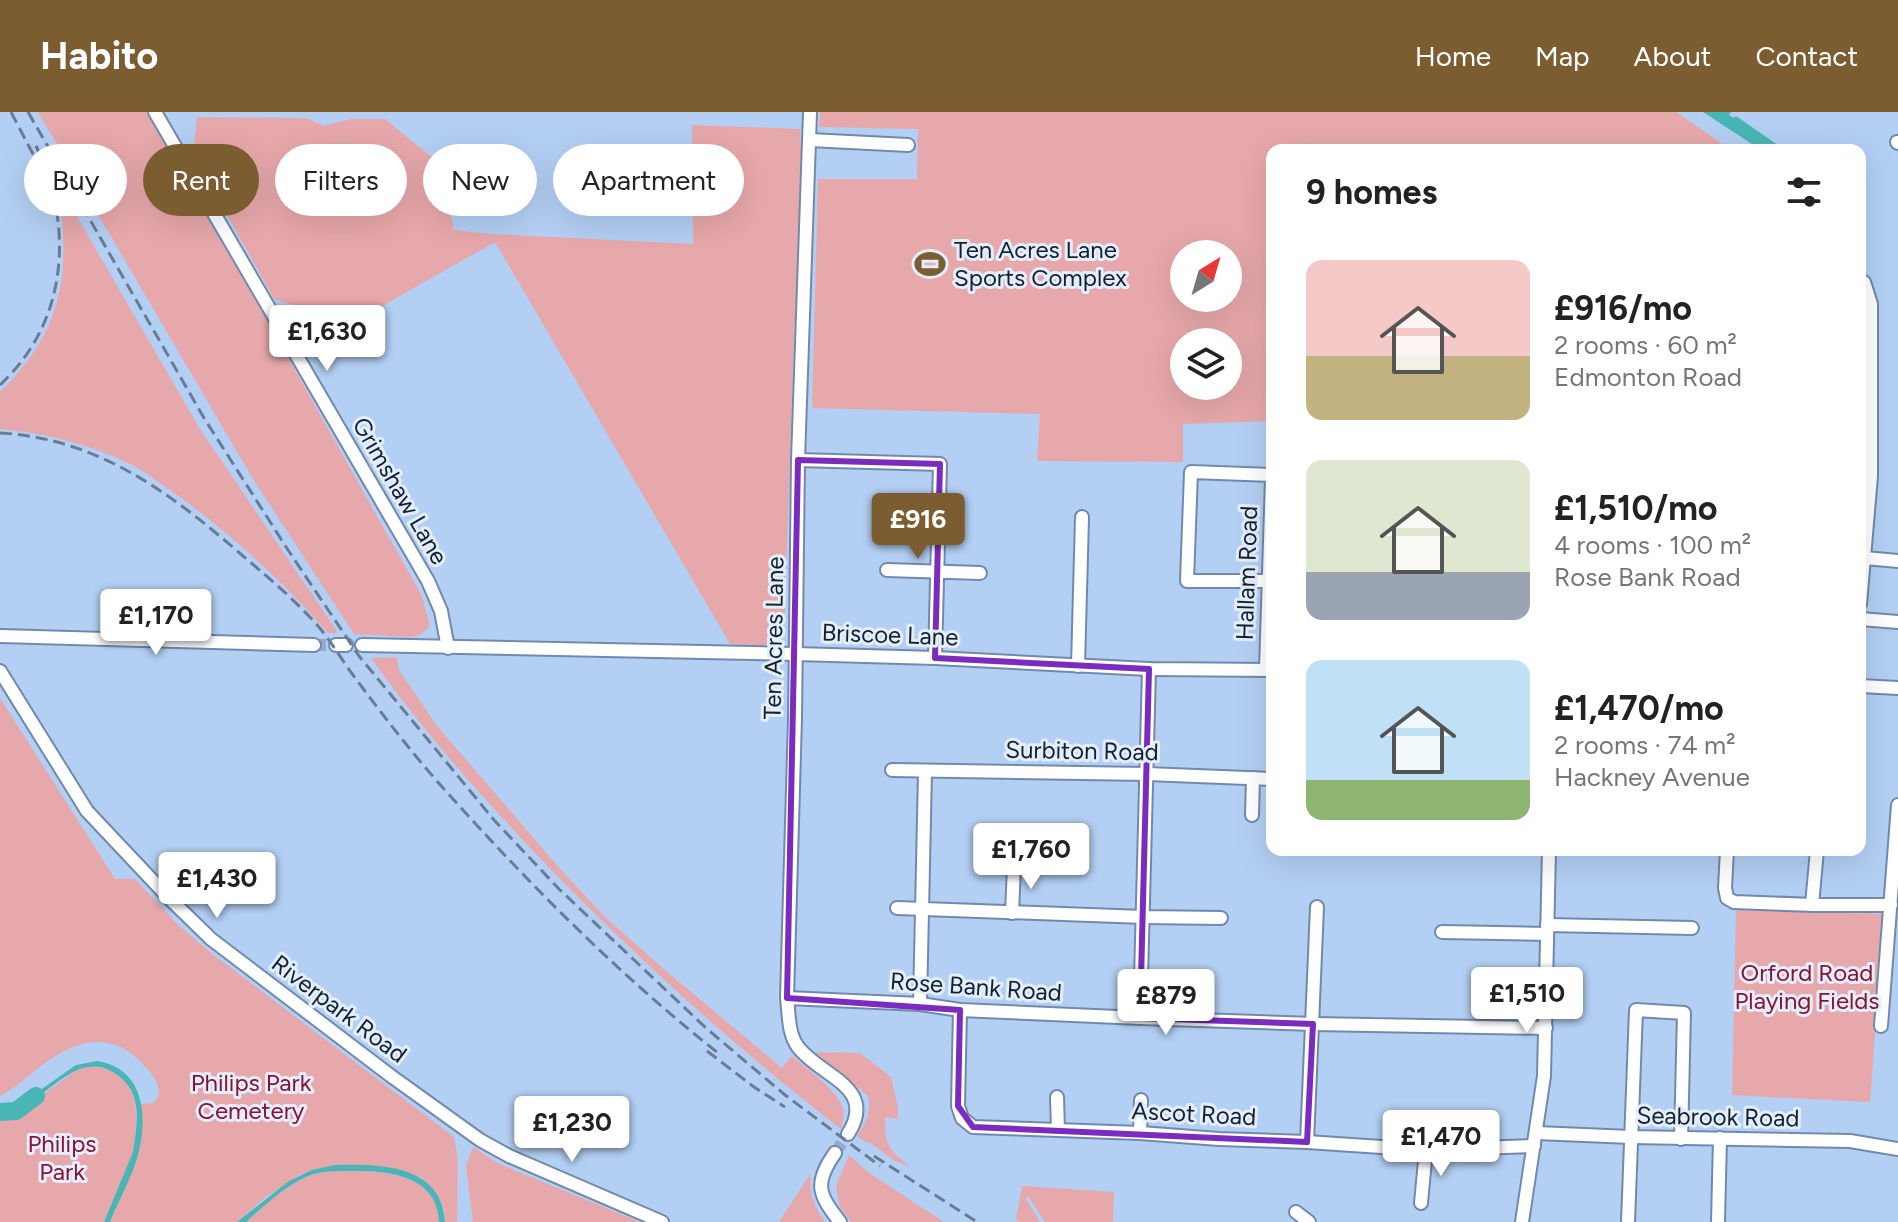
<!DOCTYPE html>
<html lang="en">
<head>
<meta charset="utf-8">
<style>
  :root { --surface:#fff; --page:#f6f6f6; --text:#222; --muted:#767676; --accent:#7b5d31 }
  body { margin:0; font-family:Figtree,sans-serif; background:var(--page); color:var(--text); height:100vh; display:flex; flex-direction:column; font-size:30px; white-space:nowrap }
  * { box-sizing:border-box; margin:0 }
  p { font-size:26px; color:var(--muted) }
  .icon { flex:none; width:44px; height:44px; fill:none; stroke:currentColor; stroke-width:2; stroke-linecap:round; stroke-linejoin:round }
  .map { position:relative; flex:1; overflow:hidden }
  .drawer { position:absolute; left:1266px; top:32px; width:600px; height:712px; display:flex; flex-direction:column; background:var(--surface); border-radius:16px; box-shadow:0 8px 32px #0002 }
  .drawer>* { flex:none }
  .hud { position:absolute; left:24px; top:32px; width:760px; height:72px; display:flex; gap:16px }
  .needle { width:52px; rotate:37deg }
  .fabs { position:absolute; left:1170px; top:128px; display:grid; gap:16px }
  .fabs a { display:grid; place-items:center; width:72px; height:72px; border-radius:50%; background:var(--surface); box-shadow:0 8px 32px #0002; font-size:40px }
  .price { position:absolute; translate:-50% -68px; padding:0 18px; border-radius:8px; background:#fff; color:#222; font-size:26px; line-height:52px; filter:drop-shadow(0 2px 4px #0008) }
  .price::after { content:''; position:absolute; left:50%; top:48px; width:24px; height:18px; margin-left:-12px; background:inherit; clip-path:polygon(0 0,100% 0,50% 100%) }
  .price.current { background:var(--accent); color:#fff }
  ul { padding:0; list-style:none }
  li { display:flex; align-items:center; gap:24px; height:200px; padding:0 40px }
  li span { display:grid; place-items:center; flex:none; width:224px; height:160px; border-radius:16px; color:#555 }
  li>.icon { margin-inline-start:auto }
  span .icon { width:96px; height:96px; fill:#fffc; stroke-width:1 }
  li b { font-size:34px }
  h2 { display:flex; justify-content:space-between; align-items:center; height:96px; padding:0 40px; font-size:34px }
  .pill { padding:0 28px; border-radius:36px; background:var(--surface); box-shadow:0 8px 32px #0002; font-size:28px; line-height:72px }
  .pill.current { background:var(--accent); color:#fff }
  header { display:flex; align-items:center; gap:48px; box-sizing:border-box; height:112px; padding:0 40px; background:var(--accent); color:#fff }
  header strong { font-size:38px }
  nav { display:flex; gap:44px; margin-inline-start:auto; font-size:28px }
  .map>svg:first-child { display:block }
  .green { fill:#e7a8ab; fill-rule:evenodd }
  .water { fill:#48b6b6 }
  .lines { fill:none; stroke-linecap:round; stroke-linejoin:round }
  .river { stroke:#48b6b6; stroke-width:18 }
  .minor-tunnel { stroke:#94accb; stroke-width:12; stroke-dasharray:12 6; stroke-linecap:butt }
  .minor-casing { stroke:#718aac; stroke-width:16 }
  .minor { stroke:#fff; stroke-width:12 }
  .rail { stroke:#697c95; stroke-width:3; stroke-dasharray:12 6; stroke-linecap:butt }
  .marked { fill:none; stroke:#7b2cbf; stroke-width:6; stroke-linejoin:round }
  .labels { text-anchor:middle; stroke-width:6; stroke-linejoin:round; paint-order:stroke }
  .poi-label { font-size:24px; fill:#16202d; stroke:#e3eefd; text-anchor:start }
  .street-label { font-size:24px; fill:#16202d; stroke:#e3eefd }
  .park-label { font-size:24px; fill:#8b122e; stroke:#e3eefd }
</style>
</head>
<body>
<header>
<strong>Habito</strong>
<nav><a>Home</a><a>Map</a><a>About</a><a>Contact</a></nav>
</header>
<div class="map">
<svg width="1898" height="1110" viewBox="0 0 1898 1110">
  <rect width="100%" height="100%" fill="#b3cff3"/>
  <g class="green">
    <path d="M38,0H146L260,196L422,484L430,514L420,523L412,525L354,522L253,367Z"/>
    <path d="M820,0H1676L1731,38H1272V309L1183,312V350L1037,349L1040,302L812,296L818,67H917L918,17L819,15ZM1184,142H1228V186H1184ZM1184,230H1228V274H1184Z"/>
    <path d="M197,5L307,6L324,14L351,7H385L439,51L454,118L491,122L693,132L692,13L800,17L803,90L794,223L784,523L773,534L730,532L495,130L354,210L274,187L193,42Z"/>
    <path d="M64,82L200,317L338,521H328C284,470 234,425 180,385C165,375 150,363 134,354C93,333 46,321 0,317V280C61,221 71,165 59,83Z"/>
    <path d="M397,545L399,558L437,614L562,759L606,806L666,859L782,956L792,944C807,957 838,978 843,997C845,1004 842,1010 841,1017C732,933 630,840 535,741C495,698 455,655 419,609C402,589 387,567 371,546Z"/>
    <path d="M0,586L115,767H135L178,813L215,844L454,1025L458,1048L457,1110H445L444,1099L441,1089L428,1072L420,1065L369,1054L301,1062L265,1086L237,1110H110C126,1070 146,1037 141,992L153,991L159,984C159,980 159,976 157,972C154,962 141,950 133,943C102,918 68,933 41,954C27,964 15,977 0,984Z"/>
    <path d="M1736,798L1884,802L1870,990L1732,983Z"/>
    <path d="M815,940L860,941L891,965L898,995V1007L885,1005C885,1035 888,1036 910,1055L895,1049L869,1030L867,1031L857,1024C866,1011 872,1000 868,984Z"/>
    <path d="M89,954C127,956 138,980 136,1014C135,1023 135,1032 133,1040C127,1064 113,1087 104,1110H0V1001H17L75,959Z"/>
    <path d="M473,1035L497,1051L640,1110H473L466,1054Z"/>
    <path d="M849,1043L869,1061L944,1110H851L840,1096L836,1074Z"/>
    <path d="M362,1058C397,1063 438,1065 439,1110H246C264,1094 289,1070 312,1063C327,1057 346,1059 362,1058Z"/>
    <path d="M811,1061C808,1080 814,1095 825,1110H779Z"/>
    <path d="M1022,1074L1114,1080L1113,1110H1045L1028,1084L1026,1087L1040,1110H1019L1016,1108Z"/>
  </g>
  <g class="water">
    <path d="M1703,0H1731L1729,3L1734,6L1736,4L1785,38H1761Z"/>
    <path d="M97,949C143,956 148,1002 139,1039C133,1064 119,1087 110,1110H104L133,1040C138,1008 144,975 109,958C98,952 84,954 73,960C53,971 36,988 17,1001L16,995L76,953Z"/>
    <path d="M335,1053C379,1052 442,1052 445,1110H439C438,1062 385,1058 348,1059C336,1059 322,1059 311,1063C288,1071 264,1094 246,1110H237L289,1069L312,1058Z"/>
  </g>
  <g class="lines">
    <path class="river" d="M0,1000L16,999L36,984"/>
    <g class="minor-tunnel">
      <path d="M314,533H336"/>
      <path d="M835,1041L848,1022"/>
    </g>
    <g class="minor-casing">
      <g id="minor">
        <path d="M155,0L428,469L441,499L448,536"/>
        <path d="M810,0L798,348L795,606L787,886C789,902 788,922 798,935C821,965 878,975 848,1022"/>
        <path d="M810,28L908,33"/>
        <path d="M1897,30L1898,31"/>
        <path d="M798,348L940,352L935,546"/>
        <path d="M1865,446L1898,449"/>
        <path d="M887,458L980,461"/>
        <path d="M1269,469H1187L1191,360L1272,363"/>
        <path d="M1860,492L1871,364V192L1864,170"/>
        <path d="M1860,507L1898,510"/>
        <path d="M0,524L314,533"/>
        <path d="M336,533H346"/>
        <path d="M362,533L796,542L935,546L1149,557L1272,558"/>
        <path d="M1078,554L1082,405"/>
        <path d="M1266,558L1272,366"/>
        <path d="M0,559L87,699L168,785L211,827L391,964L480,1028L509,1044L662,1110"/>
        <path d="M1860,574L1898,576"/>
        <path d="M892,658L1147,662L1272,667"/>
        <path d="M1252,703L1253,666"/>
        <path d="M1727,738L1725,776L1727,786L1734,790L1815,793H1891"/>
        <path d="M1812,793L1817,738"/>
        <path d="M897,796L1144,805L1221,806"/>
        <path d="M1012,801L1014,755"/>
        <path d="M1547,813L1692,816"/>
        <path d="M1442,820L1546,822"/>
        <path d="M787,886L920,892L960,898L1140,906L1313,912L1546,916"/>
        <path d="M920,892L925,659"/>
        <path d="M960,898L958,994L962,1006L973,1015L1140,1021L1219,1027L1307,1030L1426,1038L1534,1034"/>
        <path d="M1140,906L1149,557"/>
        <path d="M1881,914L1898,693"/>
        <path d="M1057,985L1058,1018"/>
        <path d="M1140,1021L1141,988"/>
        <path d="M1537,1021L1631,1025L1850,1029L1898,1037"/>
        <path d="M1307,1030L1317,795"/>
        <path d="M835,1041C813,1072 819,1083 840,1110"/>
        <path d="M1421,1091L1426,1038"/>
        <path d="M1296,1100L1309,1110"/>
        <path d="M1522,1110L1544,964L1549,738"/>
        <path d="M1628,1110L1636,898L1684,901L1681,1027"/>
        <path d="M1718,1110L1720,1026"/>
      </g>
    </g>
    <use href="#minor" class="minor"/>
    <g class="rail">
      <path d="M11,0L35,46"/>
      <path d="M28,0L204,306L288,438L359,544L494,708L559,777L706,916L785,983L880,1054"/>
      <path d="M0,273C7,266 15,258 21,250C70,187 69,103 36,34"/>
      <path d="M0,321C98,326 172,382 243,444C269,466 295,488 318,514C331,529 341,547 353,563C382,602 411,640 444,677C530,773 616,860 718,941"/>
      <path d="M707,939L754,975L785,995"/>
      <path d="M874,1044L977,1110"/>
    </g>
  </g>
  <path class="marked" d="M798,348L940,352L935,546L1149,557L1140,906L1313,912L1307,1030L973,1015L958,994L960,898L787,886Z"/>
  <defs>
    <g id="stadium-bare" transform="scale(2.4)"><path d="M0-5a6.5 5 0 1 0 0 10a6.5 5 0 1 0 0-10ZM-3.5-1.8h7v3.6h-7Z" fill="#7b5d31" stroke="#e3eefd" stroke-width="2.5" paint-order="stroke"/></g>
  </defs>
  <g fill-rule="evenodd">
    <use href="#stadium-bare" x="930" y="152"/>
  </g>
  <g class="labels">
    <g class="poi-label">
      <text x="954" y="146">Ten Acres Lane<tspan x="954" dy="28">Sports Complex</tspan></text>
    </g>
    <g class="street-label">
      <text transform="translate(400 379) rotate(60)" y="8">Grimshaw Lane</text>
      <text transform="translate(1247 461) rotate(-88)" y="8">Hallam Road</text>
      <text transform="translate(890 523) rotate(2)" y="8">Briscoe Lane</text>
      <text transform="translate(774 526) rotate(-89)" y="8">Ten Acres Lane</text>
      <text transform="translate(1082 639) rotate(1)" y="8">Surbiton Road</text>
      <text transform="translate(976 875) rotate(4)" y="8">Rose Bank Road</text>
      <text transform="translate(339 897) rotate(37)" y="8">Riverpark Road</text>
      <text transform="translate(1194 1002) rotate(3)" y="8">Ascot Road</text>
      <text transform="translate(1718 1005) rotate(1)" y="8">Seabrook Road</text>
    </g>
    <g class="park-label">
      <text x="1807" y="869">Orford Road<tspan x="1807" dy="28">Playing Fields</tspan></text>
      <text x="251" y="979">Philips Park<tspan x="251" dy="28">Cemetery</tspan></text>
      <text x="62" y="1040">Philips<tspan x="62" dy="28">Park</tspan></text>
    </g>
  </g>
</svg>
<div class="fabs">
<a><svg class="needle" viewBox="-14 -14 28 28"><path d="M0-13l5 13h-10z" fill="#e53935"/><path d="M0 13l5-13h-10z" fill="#767676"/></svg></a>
<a><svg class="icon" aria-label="layers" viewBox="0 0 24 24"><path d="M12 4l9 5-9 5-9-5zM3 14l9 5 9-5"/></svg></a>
</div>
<b class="price" style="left:327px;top:261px">£1,630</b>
<b class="price current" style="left:918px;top:449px">£916</b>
<b class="price" style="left:156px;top:545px">£1,170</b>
<b class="price" style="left:1031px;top:779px">£1,760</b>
<b class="price" style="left:217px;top:808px">£1,430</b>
<b class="price" style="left:1527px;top:923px">£1,510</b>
<b class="price" style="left:1166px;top:925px">£879</b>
<b class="price" style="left:572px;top:1052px">£1,230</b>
<b class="price" style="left:1441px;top:1066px">£1,470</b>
<div class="hud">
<a class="pill">Buy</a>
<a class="pill current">Rent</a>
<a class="pill">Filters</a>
<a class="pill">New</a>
<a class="pill">Apartment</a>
</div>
<section class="drawer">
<h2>9 homes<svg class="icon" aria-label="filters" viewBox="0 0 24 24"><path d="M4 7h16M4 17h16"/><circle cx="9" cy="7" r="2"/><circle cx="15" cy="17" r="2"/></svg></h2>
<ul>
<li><span style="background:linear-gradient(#f6c9c9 60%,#c2b280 0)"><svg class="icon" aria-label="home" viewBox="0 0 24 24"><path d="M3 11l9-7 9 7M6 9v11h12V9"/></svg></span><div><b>£916/mo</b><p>2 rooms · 60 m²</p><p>Edmonton Road</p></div></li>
<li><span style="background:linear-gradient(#dfe7d0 70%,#9aa5b1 0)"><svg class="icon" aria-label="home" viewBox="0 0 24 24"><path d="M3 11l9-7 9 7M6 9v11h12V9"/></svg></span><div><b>£1,510/mo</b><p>4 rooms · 100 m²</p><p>Rose Bank Road</p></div></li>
<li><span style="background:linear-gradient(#bfe0f5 75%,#8fb573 0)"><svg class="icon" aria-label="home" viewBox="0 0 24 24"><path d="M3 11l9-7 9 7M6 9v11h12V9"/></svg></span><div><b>£1,470/mo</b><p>2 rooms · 74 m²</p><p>Hackney Avenue</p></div></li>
</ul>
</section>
</div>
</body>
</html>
